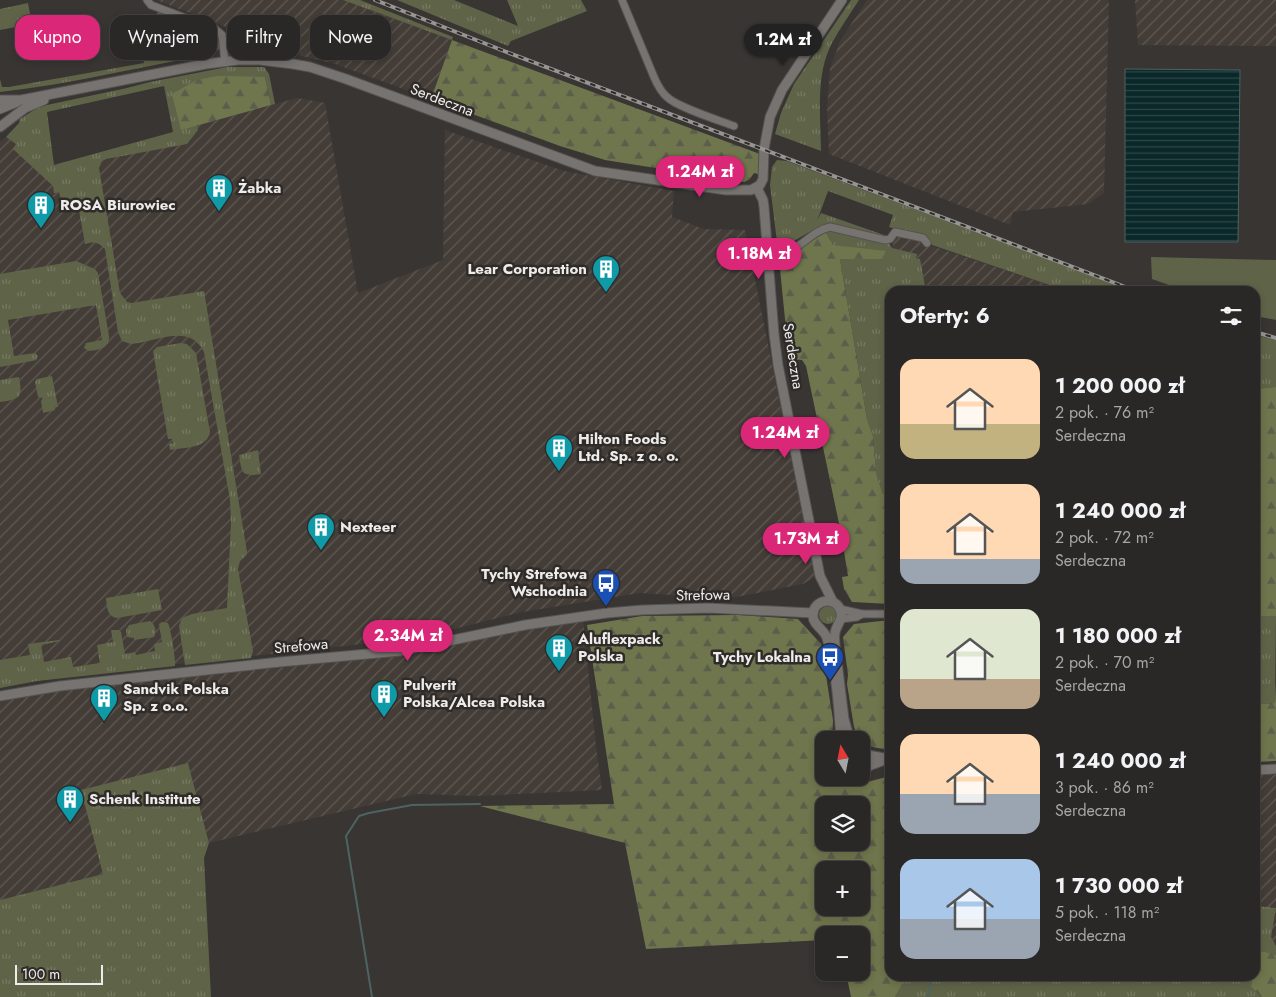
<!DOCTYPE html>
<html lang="pl">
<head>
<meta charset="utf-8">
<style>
  :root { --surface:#2a2826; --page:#363432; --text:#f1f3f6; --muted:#a5a6a7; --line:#464443; --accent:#db2777 }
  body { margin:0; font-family:Jost,sans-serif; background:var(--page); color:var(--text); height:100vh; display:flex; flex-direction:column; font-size:19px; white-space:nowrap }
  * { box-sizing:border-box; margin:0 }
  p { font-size:16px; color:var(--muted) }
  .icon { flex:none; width:28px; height:28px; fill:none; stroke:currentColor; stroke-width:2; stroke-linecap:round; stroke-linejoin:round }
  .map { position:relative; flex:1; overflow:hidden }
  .drawer { position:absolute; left:885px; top:286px; width:375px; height:695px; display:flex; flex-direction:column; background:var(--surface); border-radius:15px; box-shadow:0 2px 8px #0003,0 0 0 1px var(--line) }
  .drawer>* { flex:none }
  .top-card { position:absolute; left:15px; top:15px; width:475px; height:45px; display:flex; gap:10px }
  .needle { width:32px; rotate:350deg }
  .tools { position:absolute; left:815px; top:731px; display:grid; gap:10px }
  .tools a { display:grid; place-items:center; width:55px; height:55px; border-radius:10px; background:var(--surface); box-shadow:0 2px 8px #0003,0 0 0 1px var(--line); font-size:25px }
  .scale { position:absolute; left:15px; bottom:12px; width:88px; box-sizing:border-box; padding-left:5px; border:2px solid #eeecea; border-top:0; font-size:14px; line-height:18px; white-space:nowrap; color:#eeecea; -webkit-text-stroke:4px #2e2b29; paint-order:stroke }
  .price { position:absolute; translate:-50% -42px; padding:0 11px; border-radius:18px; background:var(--accent); color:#fff; font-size:16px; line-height:32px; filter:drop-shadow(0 1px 2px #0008) }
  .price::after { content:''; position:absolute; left:50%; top:30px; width:15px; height:11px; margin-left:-8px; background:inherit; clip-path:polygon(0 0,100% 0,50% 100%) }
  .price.current { background:#222; color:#fff }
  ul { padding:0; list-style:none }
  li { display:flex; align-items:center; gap:15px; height:125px; padding:0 15px }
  li span { display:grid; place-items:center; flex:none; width:140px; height:100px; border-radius:15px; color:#555 }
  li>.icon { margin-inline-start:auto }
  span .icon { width:60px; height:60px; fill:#fffc; stroke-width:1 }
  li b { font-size:21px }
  h2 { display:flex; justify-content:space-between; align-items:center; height:60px; padding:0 15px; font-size:21px }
  .chip { padding:0 18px; border-radius:15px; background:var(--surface); box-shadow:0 2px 8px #0003,0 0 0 1px var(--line); font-size:18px; line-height:45px }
  .chip.current { background:var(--accent); color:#fff }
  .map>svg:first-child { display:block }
  .industrial { fill:url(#industrial-furrows) }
  .grass { fill:url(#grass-tufts); fill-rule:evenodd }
  .forest { fill:url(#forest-firs); fill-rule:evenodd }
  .garden { fill:#5f6448 }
  .water { fill:url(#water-rules); stroke:#4e6363 }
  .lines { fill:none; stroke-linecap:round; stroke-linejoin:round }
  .stream { stroke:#4e6363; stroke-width:2 }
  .minor-casing { stroke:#555351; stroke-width:9 }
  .tertiary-casing { stroke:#555351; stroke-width:11 }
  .minor { stroke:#767370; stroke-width:7 }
  .tertiary { stroke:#767370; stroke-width:9 }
  .rail-casing { stroke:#979593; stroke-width:4 }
  .rail { stroke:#2e2b29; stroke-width:2; stroke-dasharray:5.5; stroke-linecap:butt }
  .labels { text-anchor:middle; stroke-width:5; stroke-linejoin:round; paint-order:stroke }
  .street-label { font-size:15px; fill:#eeecea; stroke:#2e2b29 }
  .poi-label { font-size:15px; font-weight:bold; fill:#eeecea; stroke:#2e2b29; text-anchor:start }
</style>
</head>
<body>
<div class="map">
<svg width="1276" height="997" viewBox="0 0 1276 997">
  <defs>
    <pattern id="industrial-furrows" width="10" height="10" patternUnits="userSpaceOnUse" patternTransform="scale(1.25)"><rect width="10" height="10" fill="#443d37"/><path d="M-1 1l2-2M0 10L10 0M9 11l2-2" fill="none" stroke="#5f5954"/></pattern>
    <pattern id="grass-tufts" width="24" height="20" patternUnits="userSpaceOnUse" patternTransform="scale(1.25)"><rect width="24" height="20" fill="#5f6448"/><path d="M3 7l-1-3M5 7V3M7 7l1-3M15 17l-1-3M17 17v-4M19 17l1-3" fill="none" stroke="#767a63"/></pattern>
    <pattern id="forest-firs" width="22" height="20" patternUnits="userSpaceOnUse" patternTransform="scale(1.25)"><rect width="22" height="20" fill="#6f764d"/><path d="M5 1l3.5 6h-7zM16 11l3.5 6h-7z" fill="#5b5e4a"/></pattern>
    <pattern id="water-rules" width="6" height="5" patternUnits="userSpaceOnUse" patternTransform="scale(1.25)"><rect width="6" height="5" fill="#0a2829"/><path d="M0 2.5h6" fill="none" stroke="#2e4748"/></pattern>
  </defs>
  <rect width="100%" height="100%" fill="#383533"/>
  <g class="industrial">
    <path d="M156,0H343L452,40L431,99L335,64L298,55Z"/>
    <path d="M867,0H1109L1104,193L1088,204L1013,212L1010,225L829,154L827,109L830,69L840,41Z"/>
    <path d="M1135,0H1276V46L1138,45Z"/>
    <path d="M297,98L325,103L358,293L443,260L445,130L564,171L674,191L672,217L704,229L745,230L815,577L803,584L737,597L713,598L640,593L522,612L418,638L179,664L88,672L0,683V141L6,137L54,165Z"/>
    <path d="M895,234L920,240V242L1067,291H926L920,259L892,248Z"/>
    <path d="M583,620L596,746L602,790L477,796L416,794L209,843L188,763L103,874L0,900V702L14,697L69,689L415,654L473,638Z"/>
    <path d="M1255,775H1276V955L1255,949Z"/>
  </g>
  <g class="grass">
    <path d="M343,0H360L453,37L452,40Z"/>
    <path d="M397,0H454L518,26L507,0H581L587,11L511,41L508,46Z"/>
    <path d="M851,0H859C850,14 840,28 832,43C815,75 821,116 821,151L775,134L781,113L794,84Z"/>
    <path d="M28,3L32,24L0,30V9Z"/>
    <path d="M158,10L210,30L217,36L220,48L213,54C142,66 72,84 0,92V79L2,87H9L144,63L142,52L160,46L157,15Z"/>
    <path d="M233,29L298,55L270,51H236L229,47L228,41Z"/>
    <path d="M227,67H264L269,74L275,104L271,105L265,77L197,125L198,130L187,144L106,159L102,161L99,168L120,293L127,302L132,303L204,291L247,552L246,555L240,561L238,569L253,651L251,658L185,665L179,626L182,618L192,614L227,608L231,522L230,500L204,352C191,325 162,339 138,343L131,344L122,341L118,332L105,249C99,242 93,241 85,244L79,210L68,212L65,199L61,200L59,192L54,193L53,186L13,149L16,144L6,137L19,123L20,119L37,108L47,105L127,88L150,82ZM164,86L173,132L54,165L47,112Z"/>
    <path d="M777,160L787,161L1132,291H1067L932,245L927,237L889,227L893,215L828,191L817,221L821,213L884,235L892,248L917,254L916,258L920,259L926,291H890V493L883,494L876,473L873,436L867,419L840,259H882L833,245L825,231L813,230L778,250L770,185L772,167Z"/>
    <path d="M76,261L95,269L98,273L109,336C110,348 99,350 89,351L84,348L86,343L102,340L96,305L8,320L14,356L35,353L38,356L36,360L32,361L0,367V274Z"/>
    <path d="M1255,335L1276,340V387L1255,389Z"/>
    <path d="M181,343L187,344L196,353L210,432C207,449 185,447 170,450L169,444L173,443L172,439H168L153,351L157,347Z"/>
    <path d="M52,376L58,407H55V410L43,413L41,401L43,398L38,397L35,382L37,379Z"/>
    <path d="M19,377C23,398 20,399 0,402V380Z"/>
    <path d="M258,450L261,474C241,477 242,473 239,455Z"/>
    <path d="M158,589L162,610L117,618C107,616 107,607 106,598Z"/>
    <circle cx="828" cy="615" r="9"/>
    <path d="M1255,616H1276L1275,703L1255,704Z"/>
    <path d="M150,621C155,624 157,632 154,637L134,640V638L127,637L126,630L129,625Z"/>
    <path d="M162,622L168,623C171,630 176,660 175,666L37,681L0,688V660L30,655L28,644L59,640L60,641L41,645L44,662L71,657L73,667L100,663L97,645L113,642L111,630H119L121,632L125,654L135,652L136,655L155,651L154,644L162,642L159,624Z"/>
    <path d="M188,763L209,843L204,858L211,997H0V900L103,874L81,790Z"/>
    <path d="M1255,906L1276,908L1271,937L1276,946V955L1262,951L1255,965Z"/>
    <path d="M907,976H1252L1251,987L1262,997H895Z"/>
  </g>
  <g class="forest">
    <path d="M452,40L760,154L758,174L754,173L749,180L744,182L605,160L560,146L431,99Z"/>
    <path d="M218,76L265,77L271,105L181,130L172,94L197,80Z"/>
    <path d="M825,231L833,245L886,251L882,259H840L867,419L873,436L876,473L883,494L890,493V523L886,525L890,544V604L852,602L844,589L842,577L848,576L841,533L806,366L802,360L789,359L779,259L791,254Z"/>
    <path d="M1276,387V616H1255V389Z"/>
    <path d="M738,615L798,619L821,644L833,720L832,740H824V778H829C834,784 839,787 848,787L890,776V976H907L895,997H851L846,973L861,972V935H824V940L646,949L625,843L480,806L614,804L587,625L642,616ZM824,805H861V842H824ZM824,870H861V908H824Z"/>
    <path d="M890,620V749C873,749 861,745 854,727L847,684L848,675L843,637L854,624Z"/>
    <path d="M1276,681V761L1255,762V704L1275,703Z"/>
    <path d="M1262,951L1276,955V997H1262L1251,987L1252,976H1255V965Z"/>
  </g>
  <path class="garden" d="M1151,257L1276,260V320L1255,316V291H1186L1152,279Z"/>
  <path class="water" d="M1125,69L1240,70L1238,242H1125Z"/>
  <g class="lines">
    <g class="stream">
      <path d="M372,997L346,836L359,816L369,813L412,805L480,804"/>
      <path d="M928,997L932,976"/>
    </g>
    <g class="minor-casing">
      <g id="minor">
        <path d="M147,0L151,5L215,29L222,35L225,62"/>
        <path d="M622,0L654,77C657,84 661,92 667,97C677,107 718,120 734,126"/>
        <path d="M769,256C773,255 777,256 781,255C800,250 811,231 830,227L885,240L890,239L895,232L923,238L927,243"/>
        <path d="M840,609L862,614H890"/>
        <path d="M841,619L857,617L862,614"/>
      </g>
    </g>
    <g class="tertiary-casing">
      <g id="tertiary">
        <path d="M0,100H21L206,64L238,60H260L293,64L310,67L346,79L595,171L726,190H751L760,185L763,179L764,149L770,117L782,90L842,0"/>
        <path d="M0,109L17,102"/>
        <path d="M0,127L25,108L44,100"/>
        <path d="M757,188L763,200L764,207L774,334L778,365L820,576L833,602"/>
        <path d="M0,696L60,686L280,662L400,651L525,625L607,613L642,610L708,608L813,613"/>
        <path d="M841,740C839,710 836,666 827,638C824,629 813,625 813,616C812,599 837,595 841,612C843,620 836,625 835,633C834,637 835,641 835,645L844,719L850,740"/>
        <path d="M862,754L884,758"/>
        <path d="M863,770L871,765L890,758"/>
        <path d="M1255,770L1276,769"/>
        <path d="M842,778L848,779L854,778"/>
      </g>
    </g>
    <use href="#minor" class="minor"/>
    <use href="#tertiary" class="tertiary"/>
    <g class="rail-casing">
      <g id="rail">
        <path d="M375,0L504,51L1136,291"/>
        <path d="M1255,332L1276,338"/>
      </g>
    </g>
    <use href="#rail" class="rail"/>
  </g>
  <defs>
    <g id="building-pin" transform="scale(1.4375)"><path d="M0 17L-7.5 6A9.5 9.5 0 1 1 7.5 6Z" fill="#0f9aa8" stroke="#2e2b29"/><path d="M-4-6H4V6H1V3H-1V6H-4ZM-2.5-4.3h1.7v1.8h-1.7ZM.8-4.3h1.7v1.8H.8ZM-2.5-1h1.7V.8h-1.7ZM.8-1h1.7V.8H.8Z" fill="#fff"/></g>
    <g id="bus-pin" transform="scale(1.4375)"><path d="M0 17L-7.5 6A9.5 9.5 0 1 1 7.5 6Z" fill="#1a4fb4" stroke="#2e2b29"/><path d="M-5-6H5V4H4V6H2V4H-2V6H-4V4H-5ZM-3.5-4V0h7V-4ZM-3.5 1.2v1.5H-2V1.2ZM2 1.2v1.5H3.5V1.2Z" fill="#fff"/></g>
  </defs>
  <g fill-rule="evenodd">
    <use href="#building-pin" x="219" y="188"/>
    <use href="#building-pin" x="41" y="205"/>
    <use href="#building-pin" x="606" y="269"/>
    <use href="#building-pin" x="559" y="448"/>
    <use href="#building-pin" x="321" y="527"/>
    <use href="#bus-pin" x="606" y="583"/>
    <use href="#building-pin" x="559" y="648"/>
    <use href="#bus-pin" x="830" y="657"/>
    <use href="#building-pin" x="384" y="694"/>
    <use href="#building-pin" x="104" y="698"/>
    <use href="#building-pin" x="70" y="799"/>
  </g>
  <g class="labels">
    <g class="street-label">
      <text transform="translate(442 100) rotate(21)" y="5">Serdeczna</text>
      <text transform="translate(793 356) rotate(81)" y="5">Serdeczna</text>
      <text transform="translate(703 595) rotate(-1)" y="5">Strefowa</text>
      <text transform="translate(301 646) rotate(-5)" y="5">Strefowa</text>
    </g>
    <g class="poi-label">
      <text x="238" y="193">Żabka</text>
      <text x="60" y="210">ROSA Biurowiec</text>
      <text x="587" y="274" text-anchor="end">Lear Corporation</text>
      <text x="578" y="444">Hilton Foods<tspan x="578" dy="17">Ltd. Sp. z o. o.</tspan></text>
      <text x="340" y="532">Nexteer</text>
      <text x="587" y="579" text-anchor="end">Tychy Strefowa<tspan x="587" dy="17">Wschodnia</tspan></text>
      <text x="578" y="644">Aluflexpack<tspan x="578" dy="17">Polska</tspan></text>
      <text x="811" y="662" text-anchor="end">Tychy Lokalna</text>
      <text x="403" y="690">Pulverit<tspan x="403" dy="17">Polska/Alcea Polska</tspan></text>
      <text x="123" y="694">Sandvik Polska<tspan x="123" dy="17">Sp. z o.o.</tspan></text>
      <text x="89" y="804">Schenk Institute</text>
    </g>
  </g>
</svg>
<div class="tools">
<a><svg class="needle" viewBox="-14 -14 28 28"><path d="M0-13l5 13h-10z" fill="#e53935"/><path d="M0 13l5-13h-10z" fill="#a5a6a7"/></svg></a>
<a><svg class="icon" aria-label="layers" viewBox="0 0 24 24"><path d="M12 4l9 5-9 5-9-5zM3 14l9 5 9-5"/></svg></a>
<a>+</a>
<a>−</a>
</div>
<div class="scale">100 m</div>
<b class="price current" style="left:783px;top:66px">1.2M zł</b>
<b class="price" style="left:700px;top:198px">1.24M zł</b>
<b class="price" style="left:759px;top:280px">1.18M zł</b>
<b class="price" style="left:785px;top:459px">1.24M zł</b>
<b class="price" style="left:806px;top:565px">1.73M zł</b>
<b class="price" style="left:408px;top:662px">2.34M zł</b>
<div class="top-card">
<a class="chip current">Kupno</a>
<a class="chip">Wynajem</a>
<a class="chip">Filtry</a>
<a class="chip">Nowe</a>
</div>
<section class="drawer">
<h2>Oferty: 6<svg class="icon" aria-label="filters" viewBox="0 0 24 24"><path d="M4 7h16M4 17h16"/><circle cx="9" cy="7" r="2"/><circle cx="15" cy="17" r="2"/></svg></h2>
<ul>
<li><span style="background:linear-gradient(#ffd9b3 65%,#c2b280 0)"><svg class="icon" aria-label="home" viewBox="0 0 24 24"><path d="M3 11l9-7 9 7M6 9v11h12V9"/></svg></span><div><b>1 200 000 zł</b><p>2 pok. · 76 m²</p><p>Serdeczna</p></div></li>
<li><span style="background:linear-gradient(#ffd9b3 75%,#9aa5b1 0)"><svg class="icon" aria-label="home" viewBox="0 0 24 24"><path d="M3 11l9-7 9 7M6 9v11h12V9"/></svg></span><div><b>1 240 000 zł</b><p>2 pok. · 72 m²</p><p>Serdeczna</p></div></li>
<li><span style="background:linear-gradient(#dfe7d0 70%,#b9a48a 0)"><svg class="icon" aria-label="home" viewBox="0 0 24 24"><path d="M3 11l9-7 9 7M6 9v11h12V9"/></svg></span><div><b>1 180 000 zł</b><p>2 pok. · 70 m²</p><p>Serdeczna</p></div></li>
<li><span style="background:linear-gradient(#ffd9b3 60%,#9aa5b1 0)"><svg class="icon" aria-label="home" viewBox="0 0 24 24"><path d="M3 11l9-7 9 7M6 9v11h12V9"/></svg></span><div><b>1 240 000 zł</b><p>3 pok. · 86 m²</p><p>Serdeczna</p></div></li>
<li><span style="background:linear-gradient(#a9c7e8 60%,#9aa5b1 0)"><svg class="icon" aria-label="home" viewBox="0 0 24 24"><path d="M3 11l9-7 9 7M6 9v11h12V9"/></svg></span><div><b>1 730 000 zł</b><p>5 pok. · 118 m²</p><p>Serdeczna</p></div></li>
</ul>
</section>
</div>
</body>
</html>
